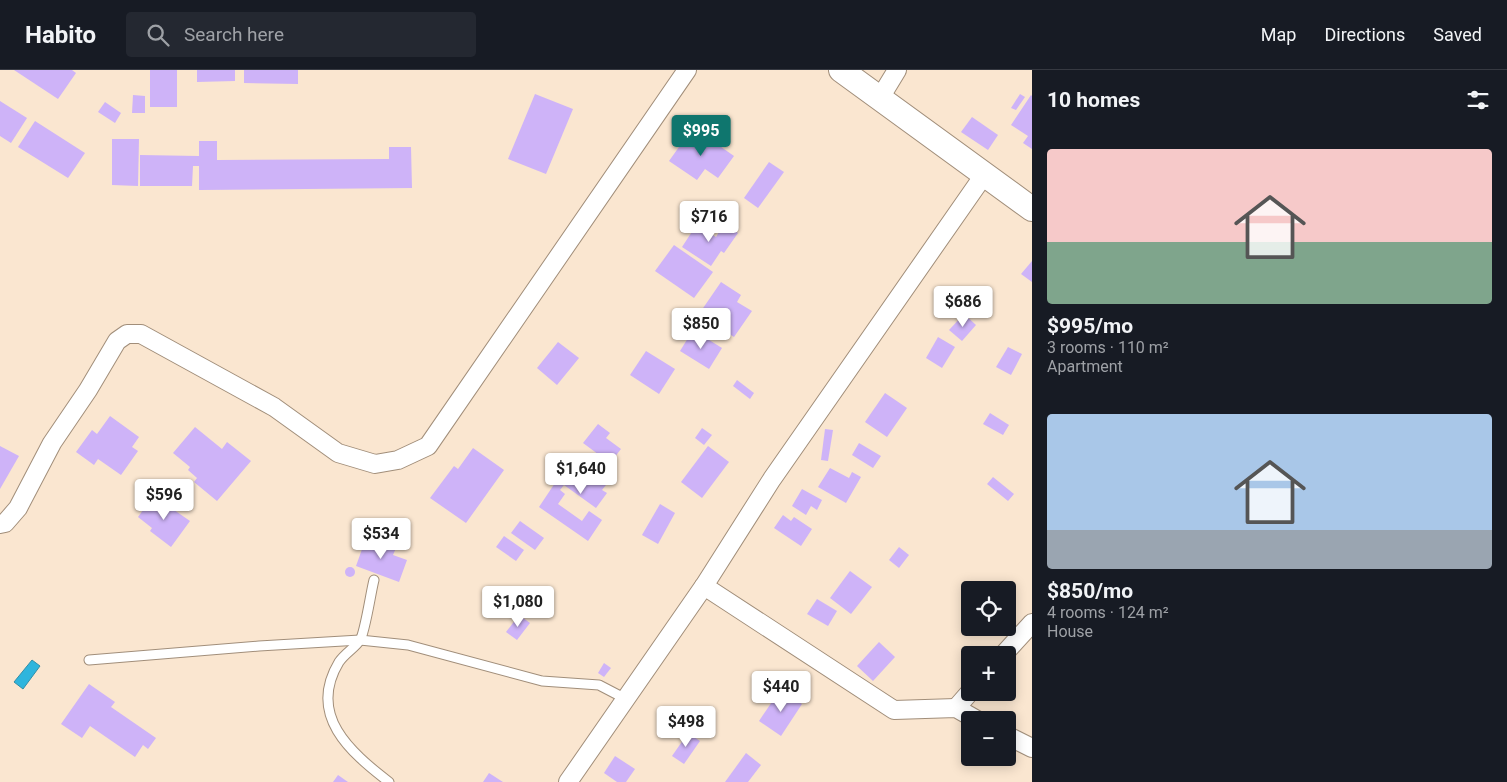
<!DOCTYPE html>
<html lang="en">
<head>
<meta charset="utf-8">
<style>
  :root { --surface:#171b24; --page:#242831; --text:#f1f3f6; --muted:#9ea1a6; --line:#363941; --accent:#0f766e }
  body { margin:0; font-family:Roboto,sans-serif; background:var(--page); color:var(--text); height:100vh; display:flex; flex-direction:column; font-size:19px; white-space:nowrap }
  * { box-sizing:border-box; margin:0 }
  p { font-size:16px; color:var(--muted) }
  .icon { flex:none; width:28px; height:28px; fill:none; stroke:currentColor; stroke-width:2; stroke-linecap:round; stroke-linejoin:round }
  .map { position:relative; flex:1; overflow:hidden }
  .details { display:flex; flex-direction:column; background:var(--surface); width:475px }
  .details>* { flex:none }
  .fabs { position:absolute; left:961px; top:511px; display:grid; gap:10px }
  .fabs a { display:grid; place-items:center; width:55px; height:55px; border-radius:5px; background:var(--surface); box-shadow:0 2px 12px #0003; font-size:25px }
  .price { position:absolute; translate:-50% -42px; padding:0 11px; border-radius:5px; background:#fff; color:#222; font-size:16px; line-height:32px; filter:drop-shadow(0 1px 2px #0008) }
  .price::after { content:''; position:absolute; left:50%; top:30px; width:15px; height:11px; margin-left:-8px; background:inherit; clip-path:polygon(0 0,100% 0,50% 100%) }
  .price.on { background:var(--accent); color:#fff }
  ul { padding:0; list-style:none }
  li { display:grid; align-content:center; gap:10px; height:265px; padding:0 15px }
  li span { display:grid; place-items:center; height:155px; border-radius:5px; color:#555 }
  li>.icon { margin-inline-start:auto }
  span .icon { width:90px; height:90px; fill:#fffc; stroke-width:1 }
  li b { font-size:21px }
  h2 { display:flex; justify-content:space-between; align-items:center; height:60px; padding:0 15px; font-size:21px }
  header { display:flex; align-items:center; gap:30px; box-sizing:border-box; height:70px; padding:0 25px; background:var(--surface); border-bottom:1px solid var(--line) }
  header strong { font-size:24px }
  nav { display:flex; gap:28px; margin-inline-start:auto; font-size:18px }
  .search { width:350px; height:45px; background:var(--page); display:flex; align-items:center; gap:12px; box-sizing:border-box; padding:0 18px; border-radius:5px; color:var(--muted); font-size:19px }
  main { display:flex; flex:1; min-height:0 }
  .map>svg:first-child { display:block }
  .water { fill:#2eb5dd; stroke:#328fa8 }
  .building { fill:#ceb3f8 }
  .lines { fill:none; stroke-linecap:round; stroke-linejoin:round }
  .service-casing { stroke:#a18e7a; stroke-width:11 }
  .minor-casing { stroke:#a18e7a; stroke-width:20 }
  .secondary-casing { stroke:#a18e7a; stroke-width:26 }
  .service { stroke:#fff; stroke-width:9 }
  .minor { stroke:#fff; stroke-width:18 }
  .secondary { stroke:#fff; stroke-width:24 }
</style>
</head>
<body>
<header>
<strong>Habito</strong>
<div class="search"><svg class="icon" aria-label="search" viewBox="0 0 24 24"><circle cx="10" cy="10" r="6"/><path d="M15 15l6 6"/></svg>Search here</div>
<nav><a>Map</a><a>Directions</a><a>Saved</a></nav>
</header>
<main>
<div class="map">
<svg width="1032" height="712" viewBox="0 0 1032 712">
  <rect width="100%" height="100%" fill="#fae6d0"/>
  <path class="water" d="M32,590L40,596L23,619L14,612Z"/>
  <g class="building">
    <path d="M14,0H72L76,3L58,29Z"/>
    <rect x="150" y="0" width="27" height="37"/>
    <path d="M197,0H235V11L197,12Z"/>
    <path d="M244,0H298V14L244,13Z"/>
    <path d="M535,24L573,39L546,104L508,89Z"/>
    <path d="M1020,24L1025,27L1016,40L1011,38Z"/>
    <path d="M133,25L145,26V43H132Z"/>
    <path d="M1031,25L1032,26V79L1023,73L1028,66L1011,55Z"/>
    <path d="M0,31L27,48L11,73L0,66Z"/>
    <path d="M105,32L121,43L115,53L98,42Z"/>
    <path d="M972,47L998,65L988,80L961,62Z"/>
    <path d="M35,51L85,83L68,108L18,77Z"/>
    <path d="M689,63L698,69L701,63L734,86L718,108L705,99L697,110L669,91Z"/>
    <path d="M112,69H139L138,116L112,115Z"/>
    <path d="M199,71H217V90L389,89V77H411L412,118L199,120V96H193L192,116H140V85L199,86Z"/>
    <path d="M769,92L784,102L758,138L744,128Z"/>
    <path d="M697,154L716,167L724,154L738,163L724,183L721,181L711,196L682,177Z"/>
    <path d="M674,175L713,202L694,228L655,201Z"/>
    <path d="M1032,191V212L1021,204Z"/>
    <path d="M721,212L741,225L737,232L752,241L734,267L699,244Z"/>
    <path d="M964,244L976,255L962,271L949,260Z"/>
    <path d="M681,250L689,255L686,261L678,256Z"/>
    <path d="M693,260L722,278L709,299L680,281Z"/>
    <path d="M938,267L955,277L942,298L926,288Z"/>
    <path d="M558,272L579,288L557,315L537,298Z"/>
    <path d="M1008,277L1022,284L1011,305L996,297Z"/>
    <path d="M646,281L675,299L659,324L630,305Z"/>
    <path d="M737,310L754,323L750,329L733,316Z"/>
    <path d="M885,323L907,338L887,367L865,352Z"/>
    <path d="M990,343L1009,355L1003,365L983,354Z"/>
    <path d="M110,346L139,367L132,377L138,381L121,405L98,389L94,395L76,382L92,360L97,364Z"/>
    <path d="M598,354L610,363L606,368L621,379L610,393L583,373Z"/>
    <path d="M195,357L222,379L227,372L251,391L217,431L194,412L197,408L188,400L190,397L173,383Z"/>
    <path d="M702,358L712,365L704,375L695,368Z"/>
    <path d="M825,359L833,360L828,391L821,390Z"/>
    <path d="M859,373L881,386L873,398L852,385Z"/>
    <path d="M0,376L19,386L0,419Z"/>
    <path d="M708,376L729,392L702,428L681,412Z"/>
    <path d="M473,378L504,400L466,453L430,428L454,396L458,399Z"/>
    <path d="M593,383L617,401L602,420L607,423L596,438L564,415L560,420L565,424L558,434L582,451L589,441L602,450L588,471L539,437L557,410L560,412L571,397L578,402Z"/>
    <path d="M830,398L849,408L852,402L861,407L846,433L818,417Z"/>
    <path d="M993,407L1014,424L1008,431L987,414Z"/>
    <path d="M802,419L822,430L817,440L811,436L806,445L792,436Z"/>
    <path d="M152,428L163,435L164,433L190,451L171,477L150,461L152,458L138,447Z"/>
    <path d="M660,434L675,443L658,474L642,465Z"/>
    <path d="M783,445L791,451L794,447L812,459L801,476L774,458Z"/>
    <path d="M520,451L544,468L535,480L511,463Z"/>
    <path d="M504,466L524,480L516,491L496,477Z"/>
    <path d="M366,468L396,478L393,485L407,490L399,512L356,496Z"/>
    <path d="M899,477L909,485L899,498L889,490Z"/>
    <circle cx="350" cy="502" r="5"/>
    <path d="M850,501L872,517L851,544L830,528Z"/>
    <path d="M817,529L837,541L828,556L807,544Z"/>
    <path d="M519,545L530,553L517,570L506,562Z"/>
    <path d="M879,572L895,587L873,611L857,596Z"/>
    <path d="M604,593L611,598L604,607L598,603Z"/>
    <path d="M89,614L115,632L111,637L156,668L148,679L143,675L135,687L90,656L82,668L61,654Z"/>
    <path d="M780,620L802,634L781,666L759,651Z"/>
    <path d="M688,663L700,671L684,694L672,686Z"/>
    <path d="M746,683L761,695L748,712H725Z"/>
    <path d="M615,686L635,699L626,712H617L604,703Z"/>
    <path d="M489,703L503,712H483Z"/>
    <path d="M338,705L348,712H333Z"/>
  </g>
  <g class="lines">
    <g class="service-casing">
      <g id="service">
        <path d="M374,510C371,521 365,563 360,570C356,577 345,583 339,592C307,645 350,682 389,712"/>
        <path d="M89,590L259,576L360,570L408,575L542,611L599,615L624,628"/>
      </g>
    </g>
    <g class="minor-casing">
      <g id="minor">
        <path d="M880,28L897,0"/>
        <path d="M0,454L5,453L18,438L52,373L88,320L117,271L127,264H141L274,337L338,383L375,394L398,390L428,376L687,0"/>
        <path d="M704,516L894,640L956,638L977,650"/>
        <path d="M1003,585L1032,553"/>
        <path d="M956,638L970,622"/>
        <path d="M1008,666L1032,678"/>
        <path d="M568,712L704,516L772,409L984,105"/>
      </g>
    </g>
    <g class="secondary-casing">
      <path id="secondary" d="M841,0L1032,139"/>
    </g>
    <use href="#service" class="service"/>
    <use href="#minor" class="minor"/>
    <use href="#secondary" class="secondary"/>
  </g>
</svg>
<div class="fabs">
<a><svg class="icon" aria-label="locate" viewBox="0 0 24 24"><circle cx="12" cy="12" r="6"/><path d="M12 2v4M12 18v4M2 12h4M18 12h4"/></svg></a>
<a>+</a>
<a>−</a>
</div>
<b class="price on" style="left:701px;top:87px">$995</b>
<b class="price" style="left:709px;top:173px">$716</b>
<b class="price" style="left:963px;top:258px">$686</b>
<b class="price" style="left:701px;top:280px">$850</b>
<b class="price" style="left:581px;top:425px">$1,640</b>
<b class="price" style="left:164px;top:451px">$596</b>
<b class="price" style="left:381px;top:490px">$534</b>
<b class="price" style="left:518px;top:558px">$1,080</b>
<b class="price" style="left:781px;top:643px">$440</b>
<b class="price" style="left:686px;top:678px">$498</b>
</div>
<section class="details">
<h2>10 homes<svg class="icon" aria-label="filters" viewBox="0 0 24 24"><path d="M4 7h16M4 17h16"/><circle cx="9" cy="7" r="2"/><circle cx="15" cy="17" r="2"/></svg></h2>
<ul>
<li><span style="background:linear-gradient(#f6c9c9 60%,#7fa58c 0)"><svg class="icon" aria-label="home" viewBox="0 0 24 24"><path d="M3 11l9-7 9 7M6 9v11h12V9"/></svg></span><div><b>$995/mo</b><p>3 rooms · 110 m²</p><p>Apartment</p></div></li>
<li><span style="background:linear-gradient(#a9c7e8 75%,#9aa5b1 0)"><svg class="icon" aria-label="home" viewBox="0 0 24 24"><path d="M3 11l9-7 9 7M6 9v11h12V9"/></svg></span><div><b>$850/mo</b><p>4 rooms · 124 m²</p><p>House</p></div></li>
</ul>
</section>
</main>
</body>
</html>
